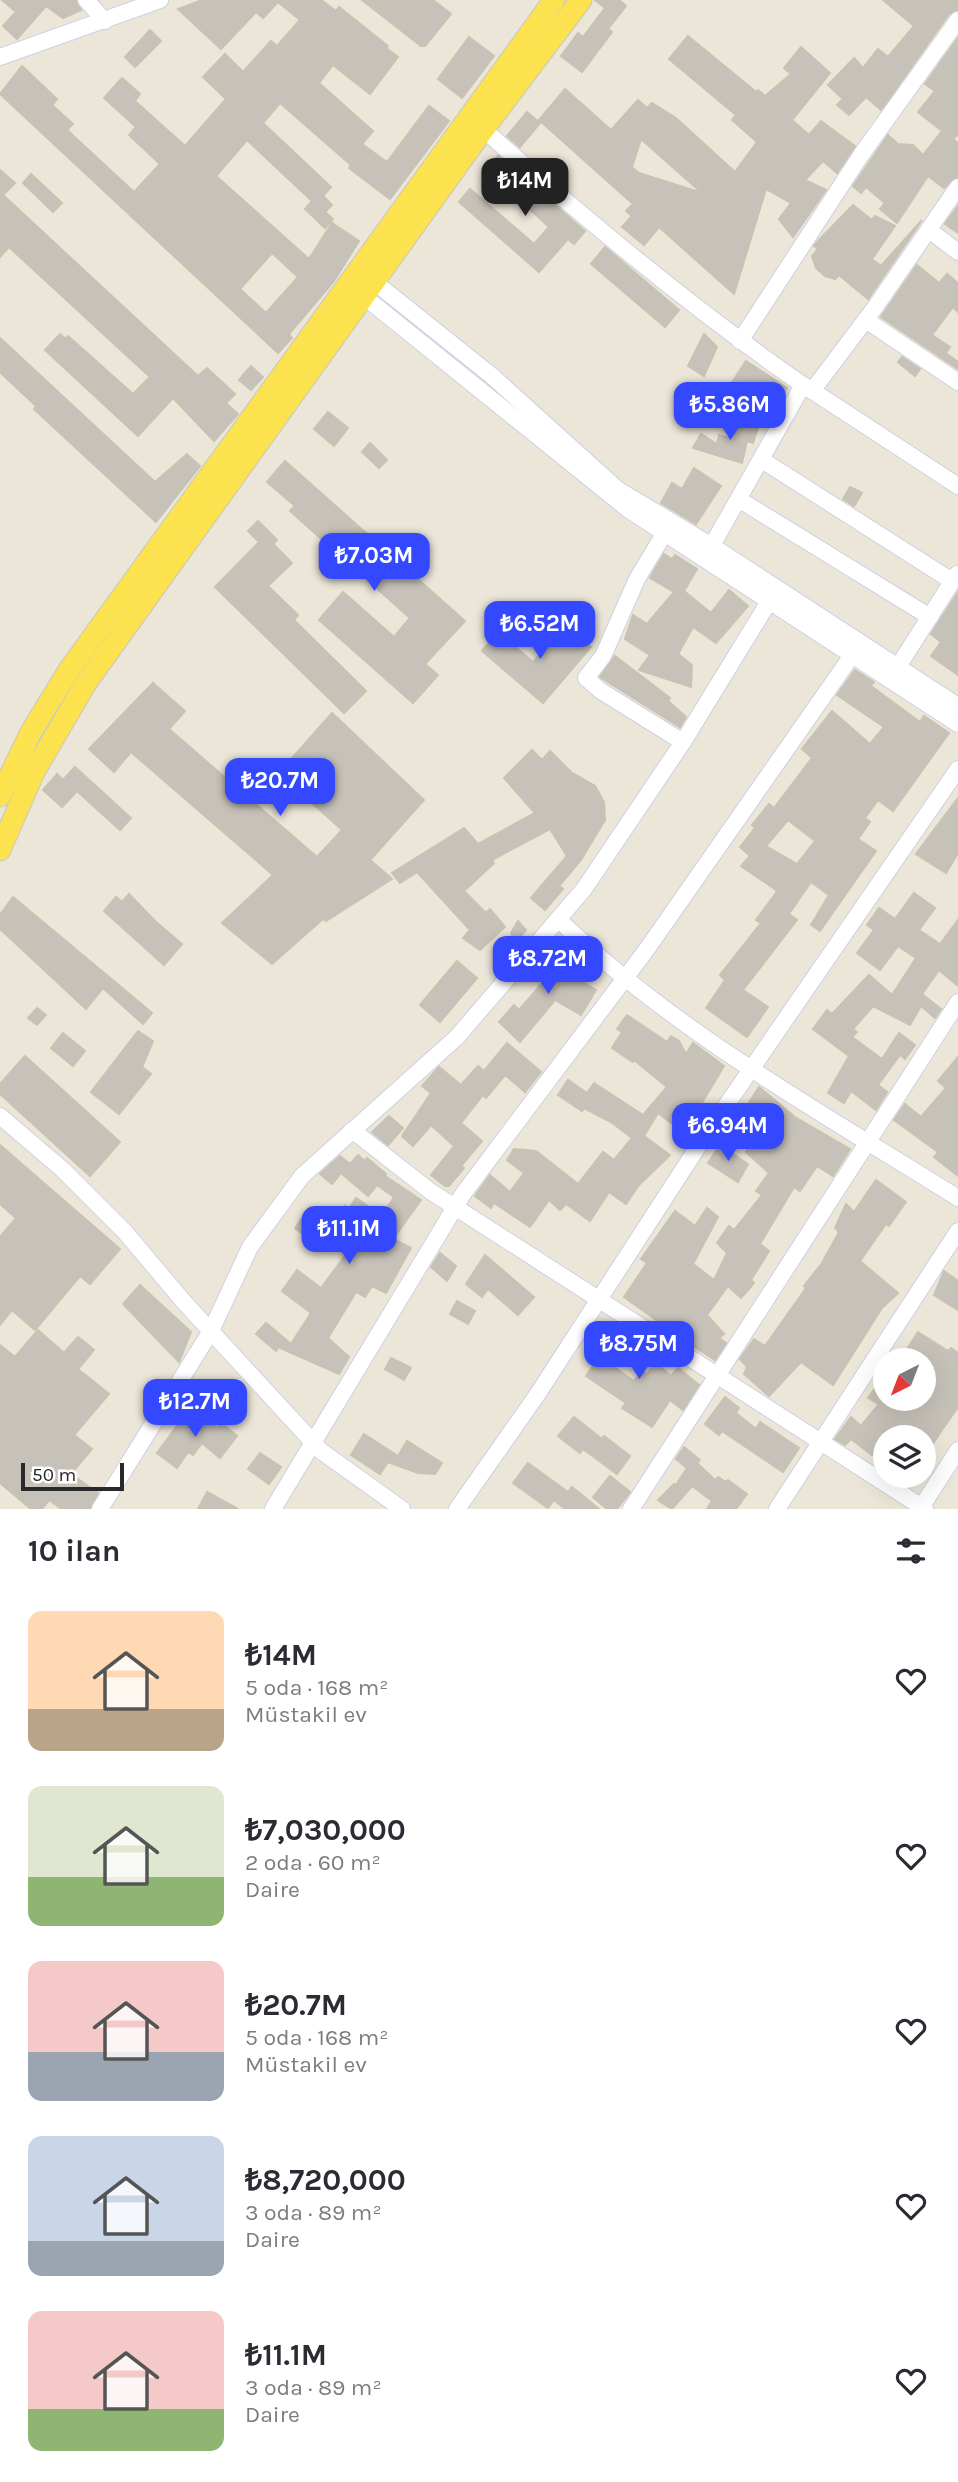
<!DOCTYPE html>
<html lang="tr">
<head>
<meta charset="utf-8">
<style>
  :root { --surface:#fff; --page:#f2f2f3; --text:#2b2b33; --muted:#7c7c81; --accent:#3348ff }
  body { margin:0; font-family:Karla,sans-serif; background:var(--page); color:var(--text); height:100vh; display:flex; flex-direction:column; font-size:26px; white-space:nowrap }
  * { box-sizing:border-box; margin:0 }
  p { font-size:23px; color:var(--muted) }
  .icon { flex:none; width:38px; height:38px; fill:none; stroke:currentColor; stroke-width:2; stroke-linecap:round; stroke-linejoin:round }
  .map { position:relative; height:1509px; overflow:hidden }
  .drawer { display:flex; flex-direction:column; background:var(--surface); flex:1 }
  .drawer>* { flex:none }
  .needle { width:46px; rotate:222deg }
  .tools { position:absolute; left:873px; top:1348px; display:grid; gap:14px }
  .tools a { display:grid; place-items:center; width:63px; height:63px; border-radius:50%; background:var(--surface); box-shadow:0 7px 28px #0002; font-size:35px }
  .scale { position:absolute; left:21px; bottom:18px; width:103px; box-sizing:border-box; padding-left:7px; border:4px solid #292929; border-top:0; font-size:19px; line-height:24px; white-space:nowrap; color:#292929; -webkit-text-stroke:5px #fff; paint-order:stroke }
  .price { position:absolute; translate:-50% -60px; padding:0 16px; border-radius:14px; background:var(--accent); color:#fff; font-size:23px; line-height:46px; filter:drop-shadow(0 2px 4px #0008) }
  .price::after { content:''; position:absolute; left:50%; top:42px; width:21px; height:16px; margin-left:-10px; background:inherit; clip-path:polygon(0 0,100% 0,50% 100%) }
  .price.selected { background:#222; color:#fff }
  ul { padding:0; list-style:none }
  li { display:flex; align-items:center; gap:21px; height:175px; padding:0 28px }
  li span { display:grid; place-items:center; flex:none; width:196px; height:140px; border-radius:14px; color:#555 }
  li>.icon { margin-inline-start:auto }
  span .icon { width:84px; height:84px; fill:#fffc; stroke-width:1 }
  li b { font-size:30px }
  h2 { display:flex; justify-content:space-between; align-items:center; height:84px; padding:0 28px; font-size:30px }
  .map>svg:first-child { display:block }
  .building { fill:#c7c2b9; stroke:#c8c2b3; stroke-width:2; fill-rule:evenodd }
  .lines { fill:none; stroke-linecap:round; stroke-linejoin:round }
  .minor-casing { stroke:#ced0e3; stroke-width:18 }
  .major-casing { stroke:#c7c7c7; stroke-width:23 }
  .minor { stroke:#fff; stroke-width:16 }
  .major { stroke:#fce24e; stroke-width:21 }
</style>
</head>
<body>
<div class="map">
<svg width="958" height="1509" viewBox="0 0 958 1509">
  <rect width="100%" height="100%" fill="#ece6d9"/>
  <g class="building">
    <path d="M2,0H76L81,10L63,18L46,6L17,39L3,26L16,12Z"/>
    <path d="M202,0H321L336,11L339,7L388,46L386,48L398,57L370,94L333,65L319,83L373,131L362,144L387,162L429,106L449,121L390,199L349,168L351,165L280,103L263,123L331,187L323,196L332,205L325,212L333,219L325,228L305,209L312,201L247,140L216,176L309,259L332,223L359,241L334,281L289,334L292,338L278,353L0,94L22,66L57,99L52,105L73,124L67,130L134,192L160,164L129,135L136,127L104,98L122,78L140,94L135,101L185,146L226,99L203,77L225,54L243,72L271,41L277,46L300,20L278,2L263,18L256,12L221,49L178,9ZM272,253L298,277L266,313L240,289Z"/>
    <path d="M362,0H433L451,14L425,46H421Z"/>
    <path d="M595,0H619L626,6L608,29L612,32L582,72L561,56L578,33L583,37L605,8Z"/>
    <path d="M883,0H958V10L949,14L881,110L866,97L849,115L837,105L843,99L828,85L854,58L863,68L878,49L888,57L914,26Z"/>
    <path d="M150,30L161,41L135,67L125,57Z"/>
    <path d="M688,36L756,92L758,90L765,96L791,74L784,68L801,47L830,73L792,120L809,135L821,121L855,146L837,173L823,161L805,180L826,190L793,237L779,219L791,203L766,189L734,294L659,227L644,245L622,227L632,216L626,211L633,204L539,120L565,89L611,130L638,100L647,108L652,103L676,118L735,172L757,142L732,120L736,115L669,59ZM641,139L702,193L639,173L632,167Z"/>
    <path d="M469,37L494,56L462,98L438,79Z"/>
    <path d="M958,38V134L953,139L958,143V177L944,188L928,176L897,223L880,209L885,203L866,187L861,193L853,186L888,135L898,144L913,145L923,155L942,131L918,112L935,91L925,84Z"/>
    <path d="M527,112L540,123L520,147L507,136Z"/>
    <path d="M498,156L585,231L574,244L568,239L539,272L459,202L470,189L534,244L549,227L486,169Z"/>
    <path d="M0,170L15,183L3,195L198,376L207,368L235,394L226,403L238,414L214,441L173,398L138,436L45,350L60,334L66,339L68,336L133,394L150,377L9,247L0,257Z"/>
    <path d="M31,174L62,203L53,212L23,183Z"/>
    <path d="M853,205L872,220L875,216L895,226L872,259L881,266L922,220L868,299L839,275L835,279L825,276L816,268L812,256L818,249L814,246L818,241Z"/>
    <path d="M958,206V233L945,224Z"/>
    <path d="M605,247L679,310L665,327L591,264Z"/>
    <path d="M917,265L939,283L947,274L958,283V312L953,307L932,335L950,347L946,353L958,362V369L881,317Z"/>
    <path d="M704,334L717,347L704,376L688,366Z"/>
    <path d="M0,338L155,482L187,454L200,466L156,522L34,409L36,406L0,372Z"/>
    <path d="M902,357L920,369L915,376L898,362Z"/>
    <path d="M746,361L787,388L775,405L756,392L747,417L719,407L725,389L727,390Z"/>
    <path d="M251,366L263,377L251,390L239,380Z"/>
    <path d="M328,412L348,428L334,446L314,429Z"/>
    <path d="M740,418L759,424L753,443L747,441L742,463L693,448L701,434L717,444L719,435L733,439Z"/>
    <path d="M370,443L387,460L379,468L362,452Z"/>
    <path d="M285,461L465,621L425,664L438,675L413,703L319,620L343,592L394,637L410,618L290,511L295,506L267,482Z"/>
    <path d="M694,468L721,486L696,524L661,503L672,483L682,489Z"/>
    <path d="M850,487L862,493L854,506L843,499Z"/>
    <path d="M258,521L277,540L273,544L292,563L268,586L298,615L294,620L366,691L344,713L215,587L259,542L248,531Z"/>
    <path d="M664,554L672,559L675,555L697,569L684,591L711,613L729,590L748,606L716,643L693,627L678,654L692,665L691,687L639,670L650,655L625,639L633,615L647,624L674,592L650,578Z"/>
    <path d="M958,592V675L931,656L941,642L931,634Z"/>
    <path d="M558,620L591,647L543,703L482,651L498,632L533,662L556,636L550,630Z"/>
    <path d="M615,656L670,698L668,701L686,717L680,727L600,677Z"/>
    <path d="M855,670L874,682L871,686L920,722L924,716L949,733L893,811L878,800L865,818L870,822L858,839L876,851L820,931L811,925L829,895L811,882L789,914L797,920L743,990L768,1007L747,1037L706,1008L725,980L720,975L761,923L756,920L776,893V890L741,866L750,856L740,847L755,828L752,825L769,804L774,808L812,758L802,749L832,711L870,744L884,727L837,695ZM788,820L815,841L797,864L766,846Z"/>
    <path d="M153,683L185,711L169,729L317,857L342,830L279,773L332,713L424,800L370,860L392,879L326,921L323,919L272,964L222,923L273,875L131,752L114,772L89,749Z"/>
    <path d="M532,750L542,760L550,751L571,772L595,786L604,802L605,820L581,860L559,886L563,889L545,910L531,898L567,856L550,829L492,860L494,863L464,891L486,913L490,909L505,927L480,950L463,938L470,930L417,872L400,883L392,873L464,828L478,844L535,813L504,778Z"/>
    <path d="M75,767L131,818L120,830L77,791L62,807L43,790L57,774L63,780Z"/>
    <path d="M958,798V853L946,873L916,854Z"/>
    <path d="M914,893L935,908L919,930L940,944L958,920V986L939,970L922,994L941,1009L935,1018L921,1006L910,1025L873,1006L853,1029L857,1032L852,1037L882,1059L899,1033L915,1045L905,1059L900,1055L878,1085L887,1092L876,1110L851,1091L844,1103L828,1093L849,1056L813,1029L827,1010L832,1014L869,975L892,995L916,958L898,946L880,970L857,953L874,930L867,925L879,908L895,919Z"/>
    <path d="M129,894L156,922L182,944L164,965L104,911L116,897L122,902Z"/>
    <path d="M13,897L152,1013L143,1024L103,988L86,1009L0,929V915Z"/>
    <path d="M518,921L526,930L516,942L511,933Z"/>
    <path d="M546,950L567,963L563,970L596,990L581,1015L555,1000L520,1042L499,1022L514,1005L519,1010L546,979L533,970Z"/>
    <path d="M457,961L477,978L440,1022L420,1005Z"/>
    <path d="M37,1008L46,1015L37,1025L28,1018Z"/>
    <path d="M627,1015L667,1042L671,1036L679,1041L686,1054L693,1043L724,1066L700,1106L697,1103L678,1128L658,1113L644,1136L670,1155L639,1185L626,1204L609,1192L590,1221L566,1204L560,1210L549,1200L530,1227L494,1203L491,1208L475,1196L490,1175L510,1192L524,1173L507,1160L514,1149L536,1151L578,1184L603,1152L614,1160L632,1138L611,1122L584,1108L582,1111L558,1095L568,1080L587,1093L594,1083L643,1115L667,1087L634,1060L633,1062L612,1048L622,1032L617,1029Z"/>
    <path d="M138,1031L153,1041L142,1067L151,1074L119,1114L91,1092Z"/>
    <path d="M63,1033L85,1051L73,1066L51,1048Z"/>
    <path d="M507,1043L541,1072L525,1092L505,1075L486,1098L483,1095L461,1123L482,1141L461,1166L464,1168L449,1186H445L431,1175L454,1146L431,1125L413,1146L402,1136L431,1093L422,1086L439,1067L461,1085L478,1066L484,1071Z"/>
    <path d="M25,1056L120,1142L90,1176L0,1094V1084Z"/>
    <path d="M958,1057V1176L934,1157L938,1152L894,1120L905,1104L921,1117L946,1088L938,1081Z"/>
    <path d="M759,1087L795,1117L850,1149L833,1176L817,1166L800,1191L794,1187L760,1244L769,1251L751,1280L754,1283L741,1298L728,1286L707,1315L724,1334L719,1338L726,1343L715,1360L692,1345L694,1343L673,1323L669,1329L624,1297L647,1263L641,1259L675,1211L695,1226L707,1208L718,1217L693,1264L714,1280L727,1253L717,1243L729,1226L734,1230L762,1195L756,1191L769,1173L746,1152L762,1128L742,1113Z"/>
    <path d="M389,1116L403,1128L388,1145L372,1132Z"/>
    <path d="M0,1145L120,1249L90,1284L80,1276L35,1330L12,1310L0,1325V1237L16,1218L0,1204Z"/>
    <path d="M720,1145L748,1164L738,1182L708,1163Z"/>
    <path d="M358,1155L365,1161L367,1158L386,1174L385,1176L421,1200L393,1239L411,1248L386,1293L372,1286L365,1297L356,1292L328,1338L349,1357L339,1374L278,1347L276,1351L256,1334L266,1323L291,1344L311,1313L282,1291L297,1270L321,1288L361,1234L338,1217L345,1206L349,1209L356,1198L382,1216L394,1197L377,1185L368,1196L341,1173L332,1184L320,1174L340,1156L350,1164Z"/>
    <path d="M876,1180L906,1202L889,1226L886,1224L860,1261L898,1293L882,1308L833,1385L801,1362L769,1396L744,1374L747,1367L740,1359L754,1339L765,1346L806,1288L804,1286L822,1263L839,1232L835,1228L846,1204L854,1212Z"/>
    <path d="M310,1207L331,1223L316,1244L295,1228Z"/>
    <path d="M440,1253L456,1266L447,1281L431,1267Z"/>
    <path d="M485,1255L534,1297L518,1315L488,1289L482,1297L466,1284Z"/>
    <path d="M944,1271L958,1281V1310L934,1295Z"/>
    <path d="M140,1285L191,1332L179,1362L123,1304Z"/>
    <path d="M457,1301L475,1311L468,1324L450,1314Z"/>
    <path d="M615,1323L635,1339L610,1364L634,1381L642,1371L646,1375L656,1363L671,1376L678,1368L699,1385L683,1410L670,1400L652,1427L622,1408L626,1403L586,1376L603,1351L596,1343Z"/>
    <path d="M38,1330L64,1353L78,1337L94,1350L78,1369L109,1394L74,1435L92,1449L71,1474L98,1493L90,1509H62L49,1500L42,1509H31L0,1483V1345L15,1357Z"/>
    <path d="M918,1332L948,1351L951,1348L958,1353V1407L933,1443L924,1437H886V1460L872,1455L851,1439L845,1445L835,1439L851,1417L861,1426L879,1404L868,1398L886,1374V1398H910L924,1406V1360H907L912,1354L906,1351Z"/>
    <path d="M391,1358L411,1368L404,1380L385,1369Z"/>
    <path d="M725,1397L739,1408L736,1413L756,1429L760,1422L799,1448L783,1472L722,1431L719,1435L705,1424Z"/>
    <path d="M188,1411L202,1423L205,1419L217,1428L221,1423L237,1436L220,1458L202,1443L193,1455L188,1452L177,1468L157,1453Z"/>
    <path d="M574,1417L602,1439L604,1436L630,1456L617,1474L583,1449L580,1453L558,1436Z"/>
    <path d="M364,1434L398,1456L407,1441L442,1463L435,1474L418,1473L388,1462L380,1474L351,1455Z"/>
    <path d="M684,1447L700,1460L697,1463L715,1480L718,1477L726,1482L728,1480L747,1494L736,1509H707L712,1501L692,1486L672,1509L658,1500L674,1484L676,1485L687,1468L676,1459Z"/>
    <path d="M260,1453L281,1467L269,1484L248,1469Z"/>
    <path d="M528,1463L568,1492L572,1487L599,1509H565L554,1500L548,1508L513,1483Z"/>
    <path d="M610,1476L630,1492L617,1509H607L593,1497Z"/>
    <path d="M207,1492L238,1509H198Z"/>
  </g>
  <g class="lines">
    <g class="minor-casing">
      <g id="minor">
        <path d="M86,0L105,21"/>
        <path d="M0,57L160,0"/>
        <path d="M475,122C581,215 687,305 803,385L707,554"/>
        <path d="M929,230L958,252"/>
        <path d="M367,276L492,376L617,489L712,546L958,706"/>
        <path d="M356,290L629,510L958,724"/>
        <path d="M866,320L958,382"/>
        <path d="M740,341L861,155L958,20"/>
        <path d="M805,386L958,486"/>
        <path d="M812,391L876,306L958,187"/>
        <path d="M762,460L952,581"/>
        <path d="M740,500L930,617"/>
        <path d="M664,534L637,579L603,656L586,678L601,691L683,742"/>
        <path d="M892,676L957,574"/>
        <path d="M558,919C675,1032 821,1112 958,1198"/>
        <path d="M0,1116L62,1169L125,1232L184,1302L321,1451L402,1509"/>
        <path d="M352,1130L430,1191L925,1509"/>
        <path d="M100,1509L211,1331L250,1247L302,1176L457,1037L584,889L683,742L770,600"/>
        <path d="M273,1509L463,1194L647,949L853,654"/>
        <path d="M457,1509L537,1395L703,1139L958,769"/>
        <path d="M631,1509L958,1002"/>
        <path d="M777,1509L958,1231"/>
        <path d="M920,1509L958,1450"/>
      </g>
    </g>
    <g class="major-casing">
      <g id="major">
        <path d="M0,796L31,732L69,670L554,0"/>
        <path d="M0,850L34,772L86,683L483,130L581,0"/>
      </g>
    </g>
    <use href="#minor" class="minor"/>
    <use href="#major" class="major"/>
  </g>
</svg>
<div class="tools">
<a><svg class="needle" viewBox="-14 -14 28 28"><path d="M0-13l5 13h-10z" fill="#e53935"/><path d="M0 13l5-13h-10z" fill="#7c7c81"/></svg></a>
<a><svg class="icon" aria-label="layers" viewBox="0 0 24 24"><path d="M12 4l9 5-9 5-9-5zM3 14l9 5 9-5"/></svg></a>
</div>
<div class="scale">50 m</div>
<b class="price selected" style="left:525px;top:218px">₺14M</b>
<b class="price" style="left:730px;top:442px">₺5.86M</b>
<b class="price" style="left:374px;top:593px">₺7.03M</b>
<b class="price" style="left:540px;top:661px">₺6.52M</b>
<b class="price" style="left:280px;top:818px">₺20.7M</b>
<b class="price" style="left:548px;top:996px">₺8.72M</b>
<b class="price" style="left:728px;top:1163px">₺6.94M</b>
<b class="price" style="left:349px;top:1266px">₺11.1M</b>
<b class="price" style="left:639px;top:1381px">₺8.75M</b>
<b class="price" style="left:195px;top:1439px">₺12.7M</b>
</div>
<section class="drawer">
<h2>10 ilan<svg class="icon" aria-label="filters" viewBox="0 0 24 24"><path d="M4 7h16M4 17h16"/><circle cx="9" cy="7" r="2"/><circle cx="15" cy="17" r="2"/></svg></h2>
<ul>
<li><span style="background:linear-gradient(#ffd9b3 70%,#b9a48a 0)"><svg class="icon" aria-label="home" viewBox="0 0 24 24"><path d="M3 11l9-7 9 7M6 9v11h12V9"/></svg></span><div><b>₺14M</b><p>5 oda · 168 m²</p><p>Müstakil ev</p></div><svg class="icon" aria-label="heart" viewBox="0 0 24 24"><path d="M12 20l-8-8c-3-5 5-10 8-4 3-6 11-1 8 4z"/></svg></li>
<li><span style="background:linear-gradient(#dfe7d0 65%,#8fb573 0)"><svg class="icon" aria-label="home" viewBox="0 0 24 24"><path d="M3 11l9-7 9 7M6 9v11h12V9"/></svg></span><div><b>₺7,030,000</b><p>2 oda · 60 m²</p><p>Daire</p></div><svg class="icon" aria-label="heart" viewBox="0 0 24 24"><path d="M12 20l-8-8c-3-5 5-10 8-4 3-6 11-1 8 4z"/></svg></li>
<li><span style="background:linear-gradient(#f6c9c9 65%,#9aa5b1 0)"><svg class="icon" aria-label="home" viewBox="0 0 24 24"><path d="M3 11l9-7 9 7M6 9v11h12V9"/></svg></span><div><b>₺20.7M</b><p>5 oda · 168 m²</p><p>Müstakil ev</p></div><svg class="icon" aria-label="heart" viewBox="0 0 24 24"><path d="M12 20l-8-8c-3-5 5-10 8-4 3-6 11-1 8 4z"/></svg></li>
<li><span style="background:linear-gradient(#c9d6e8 75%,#9aa5b1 0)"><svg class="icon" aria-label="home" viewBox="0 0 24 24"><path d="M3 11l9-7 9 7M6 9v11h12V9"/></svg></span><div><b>₺8,720,000</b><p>3 oda · 89 m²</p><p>Daire</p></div><svg class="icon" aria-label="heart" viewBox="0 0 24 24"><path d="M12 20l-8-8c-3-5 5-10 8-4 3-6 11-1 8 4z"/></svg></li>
<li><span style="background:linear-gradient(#f6c9c9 70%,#8fb573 0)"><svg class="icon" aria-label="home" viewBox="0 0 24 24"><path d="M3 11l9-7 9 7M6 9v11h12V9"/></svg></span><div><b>₺11.1M</b><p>3 oda · 89 m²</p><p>Daire</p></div><svg class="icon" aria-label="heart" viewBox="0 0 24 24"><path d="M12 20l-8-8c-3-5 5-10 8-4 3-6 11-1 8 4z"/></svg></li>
</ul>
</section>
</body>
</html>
